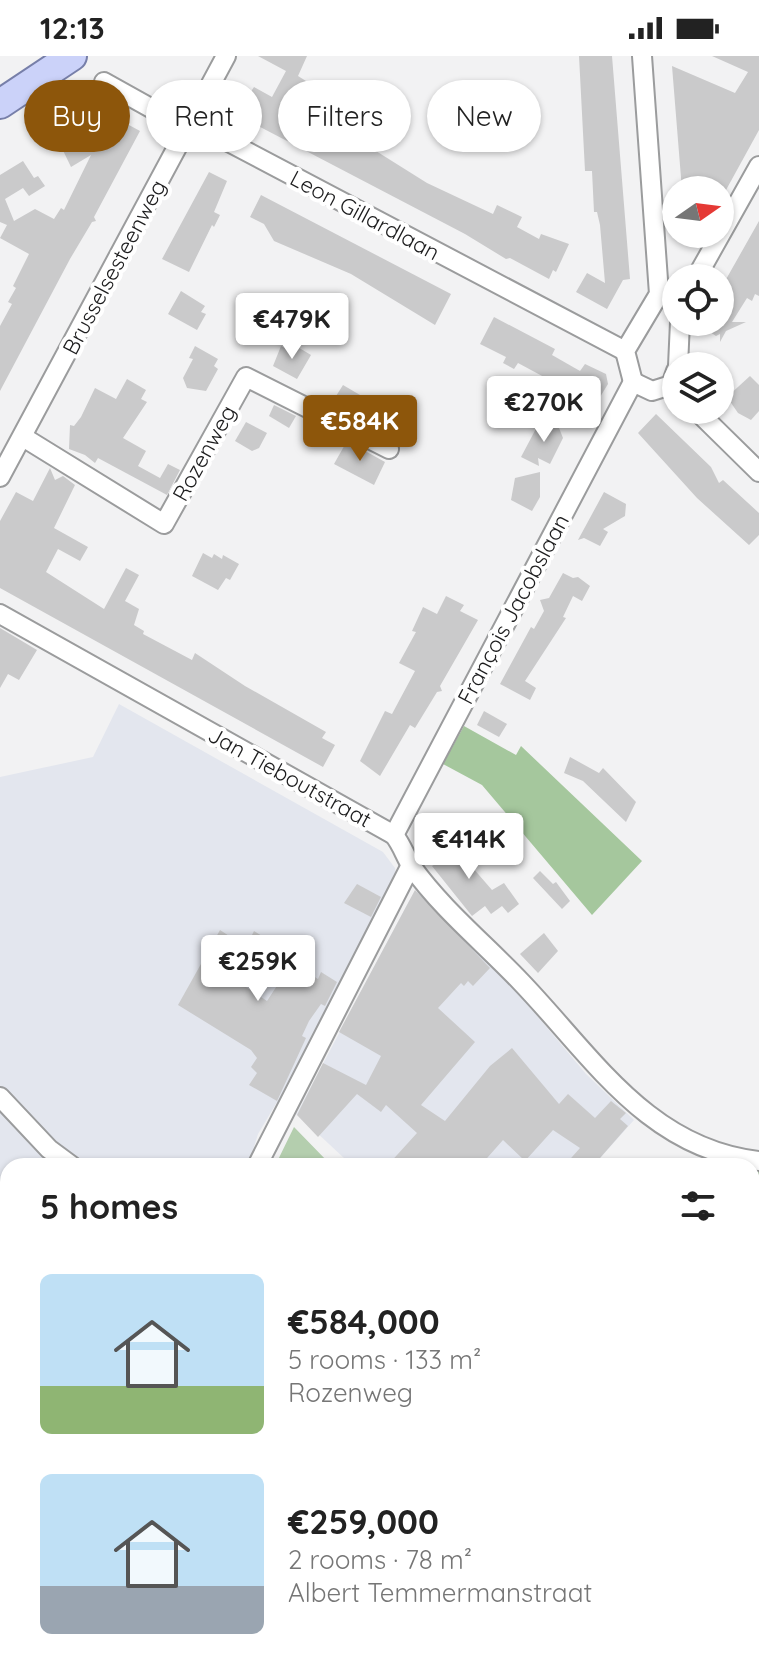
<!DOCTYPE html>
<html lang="en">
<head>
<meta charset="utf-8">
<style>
  :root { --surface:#fff; --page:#f6f6f6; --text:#222; --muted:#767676; --accent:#8d560b }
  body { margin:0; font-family:Quicksand,sans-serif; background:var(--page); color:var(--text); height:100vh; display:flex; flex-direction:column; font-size:30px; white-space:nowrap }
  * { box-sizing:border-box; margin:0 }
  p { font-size:26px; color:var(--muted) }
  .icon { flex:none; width:44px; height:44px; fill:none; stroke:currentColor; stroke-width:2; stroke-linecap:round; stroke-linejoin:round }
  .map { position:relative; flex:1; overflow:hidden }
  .side { position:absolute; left:0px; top:1102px; width:760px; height:512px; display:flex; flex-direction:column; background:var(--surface); border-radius:24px 24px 0 0; box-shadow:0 2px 6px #0004 }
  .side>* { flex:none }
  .top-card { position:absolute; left:24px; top:24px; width:712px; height:72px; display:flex; gap:16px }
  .needle { width:52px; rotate:76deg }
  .tools { position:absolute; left:662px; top:120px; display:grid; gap:16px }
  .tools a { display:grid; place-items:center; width:72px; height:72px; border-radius:50%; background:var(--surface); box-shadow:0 2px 6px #0004; font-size:40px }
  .price { position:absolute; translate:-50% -68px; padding:0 18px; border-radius:8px; background:#fff; color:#222; font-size:26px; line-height:52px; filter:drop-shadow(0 2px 4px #0008) }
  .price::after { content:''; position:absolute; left:50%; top:48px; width:24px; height:18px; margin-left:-12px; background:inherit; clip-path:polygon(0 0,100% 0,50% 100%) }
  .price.current { background:var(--accent); color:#fff }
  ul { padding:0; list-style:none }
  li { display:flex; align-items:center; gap:24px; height:200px; padding:0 40px }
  li span { display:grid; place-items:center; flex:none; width:224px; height:160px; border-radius:12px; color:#555 }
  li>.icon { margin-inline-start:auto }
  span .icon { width:96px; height:96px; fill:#fffc; stroke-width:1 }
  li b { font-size:34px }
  h2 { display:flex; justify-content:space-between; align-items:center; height:96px; padding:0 40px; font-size:34px }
  .tag { padding:0 28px; border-radius:36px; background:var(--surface); box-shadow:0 2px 6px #0004; font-size:28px; line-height:72px }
  .tag.current { background:var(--accent); color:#fff }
  .status { display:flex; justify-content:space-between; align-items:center; height:56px; padding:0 40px; background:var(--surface); direction:ltr }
  .status svg { height:22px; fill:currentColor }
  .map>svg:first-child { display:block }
  .built { fill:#e3e6ee }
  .green { fill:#b4ceae }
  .forest { fill:#a5c79d }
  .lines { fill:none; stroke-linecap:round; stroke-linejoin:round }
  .stream { stroke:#527f89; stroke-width:5 }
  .building { fill:#cacacb; fill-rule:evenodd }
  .street-casing { stroke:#9b9c9d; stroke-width:22 }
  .primary-casing { stroke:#777fa9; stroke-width:32 }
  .street { stroke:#fff; stroke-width:18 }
  .primary { stroke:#cbd2f9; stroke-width:28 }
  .rail { stroke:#888889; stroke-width:5; stroke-dasharray:12 6; stroke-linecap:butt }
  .labels { text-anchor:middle; stroke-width:8; stroke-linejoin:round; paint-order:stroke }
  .street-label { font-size:22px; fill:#1c1c1d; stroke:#fff }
</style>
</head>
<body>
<div class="status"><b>12:13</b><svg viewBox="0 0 49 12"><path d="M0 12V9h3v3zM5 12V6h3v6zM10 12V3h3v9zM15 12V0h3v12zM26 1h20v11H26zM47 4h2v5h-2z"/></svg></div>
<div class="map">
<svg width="759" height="1614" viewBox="0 0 759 1614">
  <rect width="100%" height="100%" fill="#f2f2f3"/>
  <g class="built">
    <path d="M119,648L383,796L395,812L396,819L278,1045L297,1057L409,845L418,835L518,937L586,1018L634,1064L593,1110H370L344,1102L299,1060L277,1046L258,1078L248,1110H8V1264L0,1258V721L93,701Z"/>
    <path d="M0,1313L8,1320V1606H31L27,1614H0Z"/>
    <path d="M752,1596L759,1602V1614H445L436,1606H752Z"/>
    <path d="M55,1606H362L372,1614H52Z"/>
  </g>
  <g class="green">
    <path d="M294,1071L329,1107L339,1110H275Z"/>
    <path d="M708,1085L759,1101V1406L752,1402V1110H701Z"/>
    <path d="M752,1405L759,1409V1584L752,1578Z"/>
  </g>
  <path class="forest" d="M464,670L516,699L521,690L642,805L592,859L482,729L443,708Z"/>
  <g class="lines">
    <g class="stream">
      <path d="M334,1105L345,1110"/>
      <path d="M752,1402L759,1406"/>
      <path d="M752,1577L759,1584"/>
    </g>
  </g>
  <g class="building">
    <path d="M258,0H307L298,20L306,25L294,51L306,57L303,63L341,82L344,77L356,85L360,77L380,87L376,95L427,127L493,158L497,149L522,161L517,171L539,183L541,178L569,188L556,216L553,214L549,223L510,202L506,203L465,178L239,60L248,48L244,46L254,31L272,41L286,15Z"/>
    <path d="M579,0H612L630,223L623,224L607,253L576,236L587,217L605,227L600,169L597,156H594L592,115H585Z"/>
    <path d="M712,0H759V74L726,134H682L672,10L735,37L748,16Z"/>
    <path d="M105,56L140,75L94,161L96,165L92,166L70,203L0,335V270L12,248L8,246L16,232L13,230L29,198L0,182L7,169L0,166V119L23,105L34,122L38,120L45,130L29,140L23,132L5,143L14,165L35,153L54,163L61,152L64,154L91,99L71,111L56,80L70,71L79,84L94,75Z"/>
    <path d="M209,116L227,125L214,156L220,159L214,171L212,169L189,216L162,203Z"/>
    <path d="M261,139L451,238L435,269L351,218L274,185L264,168L250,161Z"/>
    <path d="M759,165V240L755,238L752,245L747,242L732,266H746L726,275L720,286V278L716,280L695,266H720V234Z"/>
    <path d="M181,235L205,250L201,256L206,258L197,274L168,258Z"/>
    <path d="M494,261L555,293L552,299L580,315L585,308L606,318L608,328L586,364L561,351L570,335L518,307L514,313L503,307L506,301L480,288Z"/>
    <path d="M195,290L218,303L214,310L218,313L206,335L187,332L183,322L193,303L189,302Z"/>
    <path d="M281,290L292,296L296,290L311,299L297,323L273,310Z"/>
    <path d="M750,320L759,329V355L751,364L738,357L727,341Z"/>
    <path d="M127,323L146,334L141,343L147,346L123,382L146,395L138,410L160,422L168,408L180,414L167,439L98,402L95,407L85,399L69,393L70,369L74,370L81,361L95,332L116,343Z"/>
    <path d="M343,329L360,339L349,357L331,348Z"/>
    <path d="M384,345L406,356L395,376L372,367Z"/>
    <path d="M274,349L296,360L289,372L269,360Z"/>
    <path d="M656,358L711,411L719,427L723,424L759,457V479L749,489L697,442L638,377Z"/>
    <path d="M555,362L563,382L550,408L538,402L539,410L521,401L539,367L548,371Z"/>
    <path d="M246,366L267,377L259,392L252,395L235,385Z"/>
    <path d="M347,385L385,406L374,429L334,408Z"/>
    <path d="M50,412L55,424L63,420L75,429L54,472L88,491L80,505L58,493L46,516L104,553L126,512L139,519L125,545L139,553L134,569L144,575L143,578L192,604L195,597L245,630L326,676L322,682L335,689L323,711L0,532V465L16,436L33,445Z"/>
    <path d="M540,416V441L532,455L511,444L515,422Z"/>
    <path d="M604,436L626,448L625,460L603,473L608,476L600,490L584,482L578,484Z"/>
    <path d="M203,497L212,502L214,498L222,503L223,499L239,508L230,524L226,522L218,534L192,520Z"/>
    <path d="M563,517L573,522L578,521L590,530L582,545L573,540L563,561L566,562L525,625L536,632L530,644L500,628L531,571L534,573L544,555L540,544L549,542Z"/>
    <path d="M446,540L464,549L460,555L478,564L440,630L442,635L437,636L415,672L410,669L380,720L360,705L385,655L392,658L415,615L399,607L416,576L412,575L423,551L437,558Z"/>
    <path d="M0,572L37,594L19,624L8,618L0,632Z"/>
    <path d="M484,655L507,668L499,681L477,669Z"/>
    <path d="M570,701L599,717L603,712L636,746L626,766L583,725L564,717Z"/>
    <path d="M446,781L492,834L504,827L519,848L508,857L502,850L491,858L485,850L472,860L432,810L437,807L427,795Z"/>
    <path d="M540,815L553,828L556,826L570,845L562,853L533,822Z"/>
    <path d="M357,828L381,841L371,861L344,847Z"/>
    <path d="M415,834L490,912L473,930L468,925L464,930L461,927L438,952L475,986L421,1049L445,1065L490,1010L512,992L559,1048L568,1038L595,1062L611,1045L626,1057L620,1063L628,1070L593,1110H564L580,1092L553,1074L525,1105L503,1084L480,1110H387L417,1077L386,1049L381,1056L357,1038L318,1081L297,1059L323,1007L366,1029L381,1000L339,976Z"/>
    <path d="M220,874L246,891L254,875L299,903L295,909L318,923L321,916L337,926L325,950L321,948L309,965L302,980L306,982L277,1045L249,1029L257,1017L251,1011L257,1002L251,994L178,949ZM266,903L286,916L267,945L246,931Z"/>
    <path d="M544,877L558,895L538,917L520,898Z"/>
  </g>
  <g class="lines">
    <g class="street-casing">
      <g id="street">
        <path d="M104,26L174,65L204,73L625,295"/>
        <path d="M696,222L759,110"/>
        <path d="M678,310L680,266"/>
        <path d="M633,326L625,295L659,238L642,0"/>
        <path d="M633,326L652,335L671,329L676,315"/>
        <path d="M696,354L759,416"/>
        <path d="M23,381L164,468L246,321L389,393"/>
        <path d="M0,421L226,0"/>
        <path d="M0,558L394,779C402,789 405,800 412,811C442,853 486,889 521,926C592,1000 648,1093 759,1105"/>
        <path d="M394,779L633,326"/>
        <path d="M0,1041L49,1093L72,1110"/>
        <path d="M257,1110L411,809"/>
        <path d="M0,1481L8,1488"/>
        <path d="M39,1614L42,1606"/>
      </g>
    </g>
    <g class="primary-casing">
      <path id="primary" d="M0,48L72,0"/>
    </g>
    <use href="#street" class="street"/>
    <use href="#primary" class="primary"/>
    <g class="rail">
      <path d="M0,1278L8,1285"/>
      <path d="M396,1606L406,1614"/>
    </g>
  </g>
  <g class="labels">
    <g class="street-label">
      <text transform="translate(365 159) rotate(28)" y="8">Leon Gillardlaan</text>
      <text transform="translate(114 211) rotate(-62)" y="8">Brusselsesteenweg</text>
      <text transform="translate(204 397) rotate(-61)" y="8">Rozenweg</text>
      <text transform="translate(513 553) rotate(-62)" y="8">François Jacobslaan</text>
      <text transform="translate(290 721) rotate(29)" y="8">Jan Tieboutstraat</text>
    </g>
  </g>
</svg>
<div class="tools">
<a><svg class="needle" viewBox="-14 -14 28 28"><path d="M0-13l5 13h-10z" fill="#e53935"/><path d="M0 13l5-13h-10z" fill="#767676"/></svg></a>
<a><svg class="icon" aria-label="locate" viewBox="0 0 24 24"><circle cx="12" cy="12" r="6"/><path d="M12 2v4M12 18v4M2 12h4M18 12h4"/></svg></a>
<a><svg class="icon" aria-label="layers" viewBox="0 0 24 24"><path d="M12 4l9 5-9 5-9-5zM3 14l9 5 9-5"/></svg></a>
</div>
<b class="price" style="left:292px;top:305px">€479K</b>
<b class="price" style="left:544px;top:388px">€270K</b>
<b class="price current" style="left:360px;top:407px">€584K</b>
<b class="price" style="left:469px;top:825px">€414K</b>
<b class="price" style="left:258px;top:947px">€259K</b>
<div class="top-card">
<a class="tag current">Buy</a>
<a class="tag">Rent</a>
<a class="tag">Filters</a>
<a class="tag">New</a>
</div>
<section class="side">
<h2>5 homes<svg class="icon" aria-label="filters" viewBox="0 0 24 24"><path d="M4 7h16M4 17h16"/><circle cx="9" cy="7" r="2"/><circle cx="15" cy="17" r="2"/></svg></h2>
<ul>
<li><span style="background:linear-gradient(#bfe0f5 70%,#8fb573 0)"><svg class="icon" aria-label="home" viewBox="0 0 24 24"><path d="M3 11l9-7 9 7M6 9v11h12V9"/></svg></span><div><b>€584,000</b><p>5 rooms · 133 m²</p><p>Rozenweg</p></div></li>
<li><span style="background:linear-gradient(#bfe0f5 70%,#9aa5b1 0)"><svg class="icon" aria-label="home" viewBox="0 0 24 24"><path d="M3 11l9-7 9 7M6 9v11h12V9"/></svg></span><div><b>€259,000</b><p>2 rooms · 78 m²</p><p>Albert Temmermanstraat</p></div></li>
</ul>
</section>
</div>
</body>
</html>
